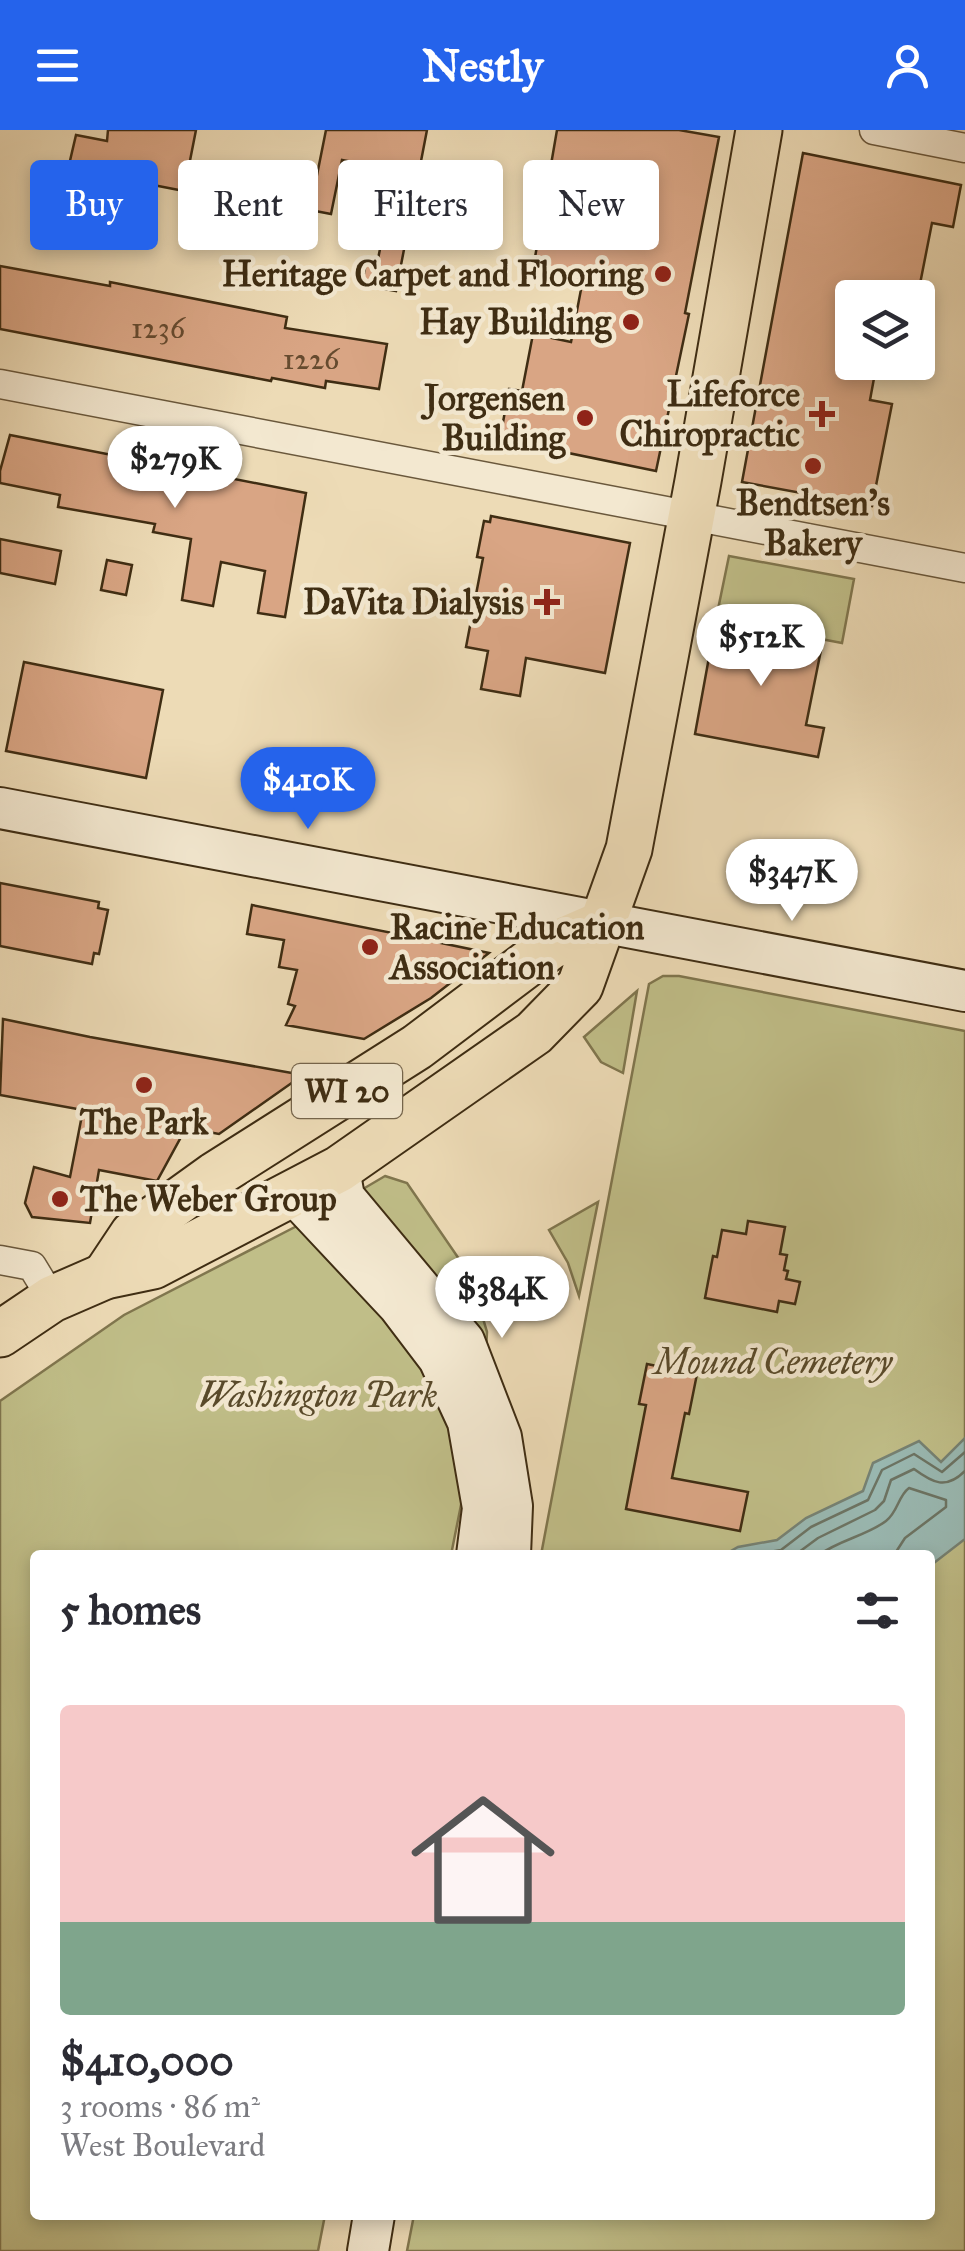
<!DOCTYPE html>
<html lang="en">
<head>
<meta charset="utf-8">
<style>
  :root { --surface:#fff; --page:#f7f7f7; --text:#2b2b33; --muted:#7c7c81; --accent:#2563eb }
  body { margin:0; font-family:"IM FELL Great Primer",serif; background:var(--page); color:var(--text); height:100vh; display:flex; flex-direction:column; font-size:38px; white-space:nowrap }
  * { box-sizing:border-box; margin:0 }
  p { font-size:32px; color:var(--muted) }
  .icon { flex:none; width:55px; height:55px; fill:none; stroke:currentColor; stroke-width:2; stroke-linecap:round; stroke-linejoin:round }
  .map { position:relative; flex:1; overflow:hidden }
  .side { position:absolute; left:30px; top:1420px; width:905px; height:670px; display:flex; flex-direction:column; background:var(--surface); border-radius:10px; box-shadow:0 5px 15px #0003 }
  .side>* { flex:none }
  .banner { position:absolute; left:30px; top:30px; width:905px; height:90px; display:flex; gap:20px }
  .controls { position:absolute; left:835px; top:150px; display:grid; gap:20px }
  .controls a { display:grid; place-items:center; width:100px; height:100px; border-radius:10px; background:var(--surface); box-shadow:0 5px 15px #0003; font-size:50px }
  .price { position:absolute; translate:-50% -85px; padding:0 22px; border-radius:35px; background:#fff; color:#222; font-size:32px; line-height:65px; filter:drop-shadow(0 2px 5px #0008) }
  .price::after { content:''; position:absolute; left:50%; top:60px; width:30px; height:22px; margin-left:-15px; background:inherit; clip-path:polygon(0 0,100% 0,50% 100%) }
  .price.current { background:var(--accent); color:#fff }
  ul { padding:0; list-style:none }
  li { display:grid; align-content:center; gap:20px; height:530px; padding:0 30px }
  li span { display:grid; place-items:center; height:310px; border-radius:10px; color:#555 }
  li>.icon { margin-inline-start:auto }
  span .icon { width:180px; height:180px; fill:#fffc; stroke-width:1 }
  li b { font-size:42px }
  h2 { display:flex; justify-content:space-between; align-items:center; height:120px; padding:0 30px; font-size:42px }
  .chip { padding:0 35px; border-radius:10px; background:var(--surface); box-shadow:0 5px 15px #0003; font-size:35px; line-height:90px }
  .chip.current { background:var(--accent); color:#fff }
  header { display:flex; justify-content:space-between; align-items:center; height:130px; padding:0 30px; background:var(--accent); color:#fff; font-size:45px; font-weight:700 }
  .map>svg:first-child { display:block }
  .green { fill:#c0be88; stroke:#80764e; stroke-width:2.5 }
  .water { fill:#9abab4; stroke:#768274; stroke-width:2.5 }
  .lines { fill:none; stroke-linecap:round; stroke-linejoin:round }
  .shore { stroke:#6c7464; stroke-width:2.5 }
  .building { fill:#d9a584; stroke:#3f2d13; stroke-width:2.5 }
  .street-casing { stroke:#6a583c; stroke-width:31 }
  .secondary-casing { stroke:#3f2d13; stroke-width:44 }
  .primary-casing { stroke:#3f2d13; stroke-width:49 }
  .street { stroke:#f3e8d0; stroke-width:28 }
  .secondary { stroke:#f3e8d0; stroke-width:40 }
  .primary { stroke:#eddbb6; stroke-width:45 }
  .poi-dot { fill:#8f2418; stroke:#f3e8d0; stroke-width:4 }
  .labels { text-anchor:middle; stroke-width:9; stroke-linejoin:round; paint-order:stroke }
  .number-label { font-size:30px; fill:#664b2f }
  .shield { fill:#f3e8d0; stroke:#75654c; stroke-width:2.5 }
  .shield-label { font-size:32px; font-weight:bold; fill:#3f2d13 }
  .poi-label { font-size:35px; font-weight:bold; fill:#3f2d13; stroke:#f3e8d0; text-anchor:end }
  .park-label { font-size:35px; font-style:italic; fill:#594a2a; stroke:#f3e8d0 }
</style>
</head>
<body>
<header><svg class="icon" aria-label="menu" viewBox="0 0 24 24"><path d="M4 6h16M4 12h16M4 18h16"/></svg>Nestly<svg class="icon" aria-label="person" viewBox="0 0 24 24"><circle cx="12" cy="8" r="4"/><path d="M4 21q1-7 8-7t8 7"/></svg></header>
<div class="map">
<svg width="965" height="2121" viewBox="0 0 965 2121">
  <rect width="100%" height="100%" fill="#eddbb6"/>
  <filter id="stains"><feTurbulence type="fractalNoise" baseFrequency=".002" numOctaves="4"/><feColorMatrix values="0 0 0 0 .2 0 0 0 0 .09 0 0 0 0 .02 0 0 0 .5 -.17"/></filter>
  <radialGradient id="worn" r=".72"><stop offset=".6" stop-color="#630" stop-opacity="0"/><stop offset="1" stop-color="#630" stop-opacity=".3"/></radialGradient>
  <g class="green">
    <path d="M729,426L854,449L842,513L716,489Z"/>
    <path d="M663,846H679L965,901V2121H407L414,2085H930V1425H541L649,854Z"/>
    <path d="M637,861L623,943L601,932L584,907Z"/>
    <path d="M385,1046L407,1053L470,1145L487,1202L484,1260L451,1425H35V2085H325L318,2121H0V1271L124,1185L324,1082Z"/>
    <path d="M598,1072L579,1166L568,1133L549,1100Z"/>
  </g>
  <path class="water" d="M965,1308V1409L930,1436V1425H724L738,1417L777,1410L806,1388L863,1361L873,1333L919,1311L941,1332Z"/>
  <g class="lines">
    <g class="shore">
      <path d="M752,1425L781,1420L811,1397L868,1370L882,1340L914,1324L942,1342L965,1322"/>
      <path d="M795,1425L818,1408L875,1380L884,1371L891,1350L914,1339C933,1353 946,1360 965,1341"/>
      <path d="M819,1425C839,1410 866,1406 886,1391C898,1382 898,1366 909,1358L946,1370V1377L905,1408L894,1425"/>
    </g>
  </g>
  <g class="building">
    <path d="M108,0H196L184,61L148,54L138,114L66,102L80,37L69,35L76,5L107,11Z"/>
    <path d="M326,0H427L396,161L362,155L367,127L378,129L396,40L342,30L331,84L310,80Z"/>
    <path d="M557,0H679L719,7L685,183L689,184L656,341L500,309L509,259L522,261L533,204L571,212L583,149L533,139Z"/>
    <path d="M803,23L961,55L953,97L932,93L919,159L892,154L890,168H852V232H877L870,270L892,274L872,376L742,352Z"/>
    <path d="M0,136L110,156V152L287,187L285,198L387,214L379,259L326,251L325,258L272,248L271,251L0,199Z"/>
    <path d="M10,305L306,363L285,487L258,483L265,441L221,432L213,476L182,470L191,409L153,402L155,394L58,377L60,365L0,353V341Z"/>
    <path d="M491,386L630,413L605,543L526,528L520,566L481,559L488,521L466,517L483,428L477,427L484,391L490,392Z"/>
    <path d="M0,409L61,421L55,454L0,443Z"/>
    <path d="M107,430L132,435L126,465L101,460Z"/>
    <path d="M716,489L823,510L806,595L824,598L818,627L695,604Z"/>
    <path d="M24,532L163,560L146,648L6,621Z"/>
    <path d="M0,753L99,772L98,778L108,780L99,824L94,823L92,834L0,816Z"/>
    <path d="M252,775L397,804L404,797L424,801L422,809L489,823L431,868L364,909L286,895L295,876L288,874L297,840L279,837L284,810L247,804Z"/>
    <path d="M3,889L90,907L303,945L219,1004L186,998L157,1051L99,1040L90,1093L32,1087L25,1073L34,1037L70,1047L83,980L0,965Z"/>
    <path d="M748,1091L785,1097L780,1124L787,1125L784,1140L788,1141L786,1149L800,1152L795,1174L779,1171L777,1182L705,1168L713,1126L717,1127L722,1100L746,1104Z"/>
    <path d="M647,1234L697,1244L689,1284L685,1283L672,1348L748,1362L740,1401L626,1379L646,1275L639,1274Z"/>
  </g>
  <g class="lines">
    <g class="street-casing">
      <g id="street">
        <path d="M874,0L965,18"/>
        <path d="M0,254L965,438"/>
        <path d="M0,1130L32,1136L52,1169"/>
      </g>
    </g>
    <g class="secondary-casing">
      <g id="secondary">
        <path d="M0,678L965,861"/>
        <path d="M339,1039L344,1067L464,1211L501,1307L512,1376L510,1425"/>
        <path d="M294,1064L398,1175L439,1229L468,1292L483,1378L477,1425"/>
        <path d="M368,2121L374,2085"/>
      </g>
    </g>
    <g class="primary-casing">
      <g id="primary">
        <path d="M105,1146L133,1104L215,1045L417,917L551,816L604,793"/>
        <path d="M0,1204L52,1169L105,1146L153,1136L339,1039L534,903L580,856L629,719L698,351L759,0"/>
      </g>
    </g>
    <use href="#street" class="street"/>
    <use href="#secondary" class="secondary"/>
    <use href="#primary" class="primary"/>
  </g>
  <g class="poi-dot">
    <circle cx="663" cy="144" r="10"/>
    <circle cx="631" cy="192" r="10"/>
    <path d="M817 269h10v10h10v10h-10v10h-10v-10h-10v-10h10z"/>
    <circle cx="585" cy="288" r="10"/>
    <circle cx="813" cy="336" r="10"/>
    <path d="M542 457h10v10h10v10h-10v10h-10v-10h-10v-10h10z"/>
    <circle cx="370" cy="817" r="10"/>
    <circle cx="144" cy="955" r="10"/>
    <circle cx="60" cy="1069" r="10"/>
  </g>
  <g class="labels">
    <g class="number-label">
      <text x="158" y="208">1236</text>
      <text x="311" y="239">1226</text>
    </g>
    <rect class="shield" x="292" y="934" width="110" height="54" rx="8"/>
    <g class="shield-label">
      <text x="347" y="972">WI 20</text>
    </g>
    <g class="poi-label">
      <text x="643" y="156">Heritage Carpet and Flooring</text>
      <text x="611" y="204">Hay Building</text>
      <text x="800" y="276">Lifeforce<tspan x="800" dy="40">Chiropractic</tspan></text>
      <text x="565" y="280">Jorgensen<tspan x="565" dy="40">Building</tspan></text>
      <text x="813" y="385" text-anchor="middle">Bendtsen's<tspan x="813" dy="40">Bakery</tspan></text>
      <text x="524" y="484">DaVita Dialysis</text>
      <text x="390" y="809" text-anchor="start">Racine Education<tspan x="390" dy="40">Association</tspan></text>
      <text x="144" y="1004" text-anchor="middle">The Park</text>
      <text x="80" y="1081" text-anchor="start">The Weber Group</text>
    </g>
    <g class="park-label">
      <text x="773" y="1244">Mound Cemetery</text>
      <text x="318" y="1277">Washington Park</text>
    </g>
  </g>
  <rect width="100%" height="100%" filter="url(#stains)"/>
  <rect width="100%" height="100%" fill="url(#worn)"/>
</svg>
<div class="controls">
<a><svg class="icon" aria-label="layers" viewBox="0 0 24 24"><path d="M12 4l9 5-9 5-9-5zM3 14l9 5 9-5"/></svg></a>
</div>
<b class="price" style="left:175px;top:381px">$279K</b>
<b class="price" style="left:761px;top:559px">$512K</b>
<b class="price current" style="left:308px;top:702px">$410K</b>
<b class="price" style="left:792px;top:794px">$347K</b>
<b class="price" style="left:502px;top:1211px">$384K</b>
<div class="banner">
<a class="chip current">Buy</a>
<a class="chip">Rent</a>
<a class="chip">Filters</a>
<a class="chip">New</a>
</div>
<section class="side">
<h2>5 homes<svg class="icon" aria-label="filters" viewBox="0 0 24 24"><path d="M4 7h16M4 17h16"/><circle cx="9" cy="7" r="2"/><circle cx="15" cy="17" r="2"/></svg></h2>
<ul>
<li><span style="background:linear-gradient(#f6c9c9 70%,#7fa58c 0)"><svg class="icon" aria-label="home" viewBox="0 0 24 24"><path d="M3 11l9-7 9 7M6 9v11h12V9"/></svg></span><div><b>$410,000</b><p>3 rooms · 86 m²</p><p>West Boulevard</p></div></li>
</ul>
</section>
</div>
</body>
</html>
